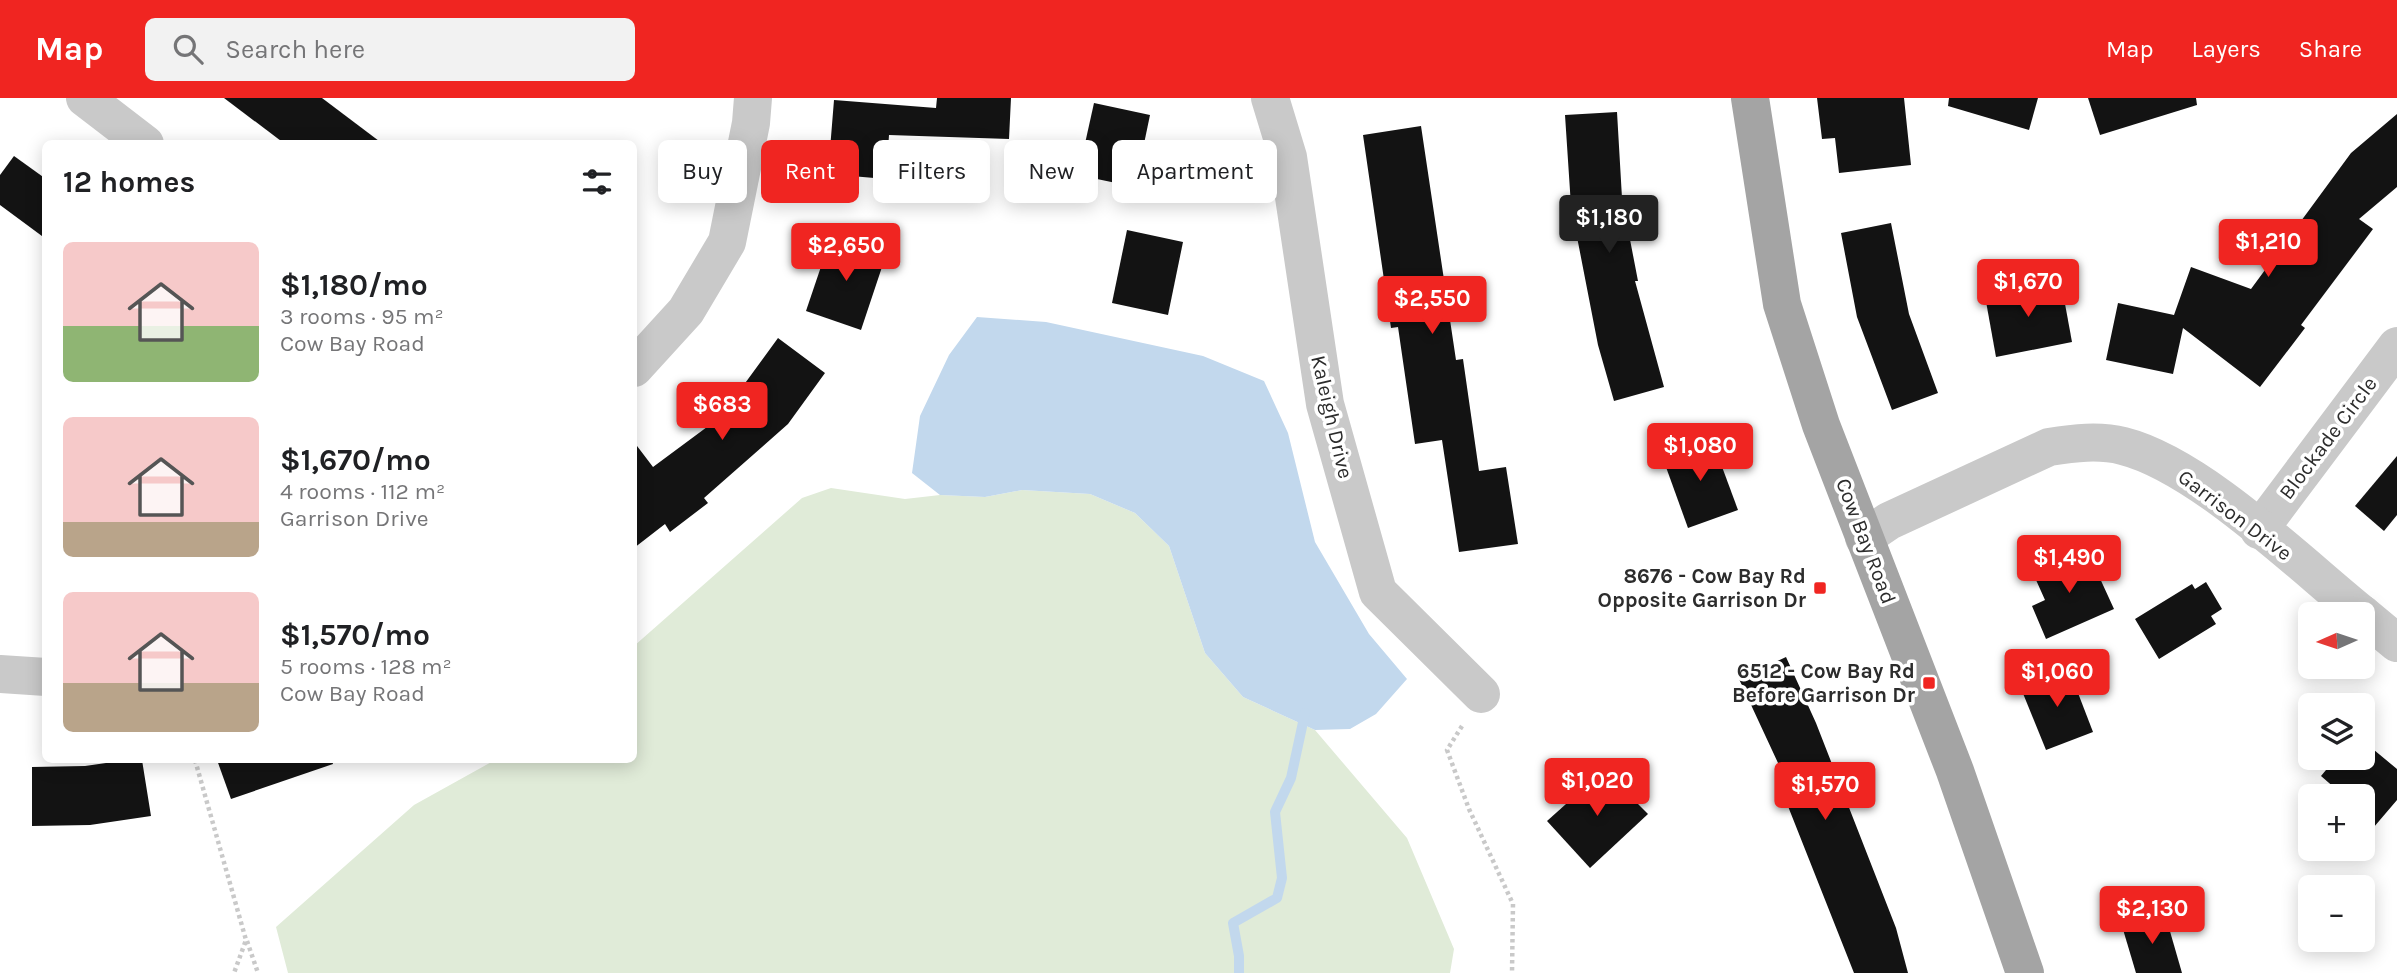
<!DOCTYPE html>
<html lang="en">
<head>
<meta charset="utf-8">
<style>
  :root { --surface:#fff; --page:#f2f2f2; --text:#202124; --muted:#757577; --accent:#f02521 }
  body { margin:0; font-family:Karla,sans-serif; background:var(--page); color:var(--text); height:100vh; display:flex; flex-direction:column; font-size:26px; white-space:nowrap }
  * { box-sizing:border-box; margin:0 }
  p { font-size:23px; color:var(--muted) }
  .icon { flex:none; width:38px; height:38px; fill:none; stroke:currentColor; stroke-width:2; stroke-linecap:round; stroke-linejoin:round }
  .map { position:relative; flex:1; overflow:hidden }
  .panel { position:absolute; left:42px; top:42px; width:595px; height:623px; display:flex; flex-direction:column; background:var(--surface); border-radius:10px; box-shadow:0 4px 18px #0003 }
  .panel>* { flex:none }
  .guide { position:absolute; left:658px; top:42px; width:665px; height:63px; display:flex; gap:14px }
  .needle { width:46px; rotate:267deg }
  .fabs { position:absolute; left:2298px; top:504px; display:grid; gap:14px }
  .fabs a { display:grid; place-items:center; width:77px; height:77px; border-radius:10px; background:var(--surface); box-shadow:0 4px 18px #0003; font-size:35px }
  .price { position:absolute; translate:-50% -60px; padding:0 16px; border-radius:7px; background:var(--accent); color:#fff; font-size:23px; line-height:46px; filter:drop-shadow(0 2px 4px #0008) }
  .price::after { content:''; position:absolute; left:50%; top:42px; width:21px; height:16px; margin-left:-10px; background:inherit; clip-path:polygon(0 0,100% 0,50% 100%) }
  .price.active { background:#222; color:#fff }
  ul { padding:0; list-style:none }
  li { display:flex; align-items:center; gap:21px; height:175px; padding:0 21px }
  li span { display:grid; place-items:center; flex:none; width:196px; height:140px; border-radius:10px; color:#555 }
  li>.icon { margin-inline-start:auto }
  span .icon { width:84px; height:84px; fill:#fffc; stroke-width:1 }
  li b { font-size:30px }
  h2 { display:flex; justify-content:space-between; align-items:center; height:84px; padding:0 21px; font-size:30px }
  .pill { padding:0 24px; border-radius:10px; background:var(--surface); box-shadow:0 4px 18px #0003; font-size:24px; line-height:63px }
  .pill.active { background:var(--accent); color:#fff }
  header { display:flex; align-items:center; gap:42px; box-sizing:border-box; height:98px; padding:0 35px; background:var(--accent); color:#fff }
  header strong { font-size:33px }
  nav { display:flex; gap:38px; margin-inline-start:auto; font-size:24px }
  .search { width:490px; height:63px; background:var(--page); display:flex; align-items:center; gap:18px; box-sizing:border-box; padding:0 24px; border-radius:10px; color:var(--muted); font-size:26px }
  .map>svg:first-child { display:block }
  .green { fill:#e0ebd8 }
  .water { fill:#c2d8ed }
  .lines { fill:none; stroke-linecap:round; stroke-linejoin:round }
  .stream { stroke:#c2d8ed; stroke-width:10 }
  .building { fill:#131313 }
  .path { stroke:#c9c9c9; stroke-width:4.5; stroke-dasharray:3.5 3.5; stroke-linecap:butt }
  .minor { stroke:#c9c9c9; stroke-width:38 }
  .major { stroke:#a4a4a4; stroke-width:38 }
  .poi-dot { fill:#f02521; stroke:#fff; stroke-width:2.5 }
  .labels { text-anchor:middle; stroke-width:7; stroke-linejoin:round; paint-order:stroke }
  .street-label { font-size:21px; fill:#2c2c2c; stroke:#fff }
  .poi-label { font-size:21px; font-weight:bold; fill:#2c2c2c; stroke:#fff; text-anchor:end }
</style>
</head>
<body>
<header>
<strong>Map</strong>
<div class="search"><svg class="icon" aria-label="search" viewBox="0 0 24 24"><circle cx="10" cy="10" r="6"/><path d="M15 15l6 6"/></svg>Search here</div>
<nav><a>Map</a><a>Layers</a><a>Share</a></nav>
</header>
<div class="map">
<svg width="2397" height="875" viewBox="0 0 2397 875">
  <rect width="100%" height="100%" fill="#fff"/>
  <path class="green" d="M831,390L905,401L940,397L985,399L1022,392L1090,396L1135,415L1169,448L1205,555L1243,599L1315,632L1407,740L1454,851L1450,875H288L276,829L414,707L495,662H634V548L802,400Z"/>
  <path class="water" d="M977,219L1046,224L1203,258L1264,283L1288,335L1315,444L1369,536L1407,581L1376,616L1350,631L1315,632L1243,599L1205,555L1169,448L1135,415L1090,396L1022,392L985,399L940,397L912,375L920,318L949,257Z"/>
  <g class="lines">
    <path class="stream" d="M1239,875V858L1233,825L1277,800L1282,780L1275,714L1291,680L1305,615"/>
  </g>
  <g class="building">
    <path d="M224,0H322L383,46H285Z"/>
    <path d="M937,0H1011L1009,41L889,37L886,81L828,76L834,2L936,10Z"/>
    <path d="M1817,0H1904L1911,67L1839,75L1835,40L1822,41Z"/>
    <path d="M1949,0H2038L2029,32L1948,8Z"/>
    <path d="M2088,0H2196L2197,7L2100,37Z"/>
    <path d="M1094,5L1150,17L1135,89L1078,77Z"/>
    <path d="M1617,14L1622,100L1638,183H1635L1664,289L1614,303L1598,247L1571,108L1565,17Z"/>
    <path d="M2397,16V89L2359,121L2373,131L2301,227L2305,230L2260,289L2183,230L2173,276L2106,262L2118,205L2174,217L2191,169L2251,191L2351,55Z"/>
    <path d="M1421,28L1456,262L1463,261L1479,373L1506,369L1518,446L1459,454L1442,342L1415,346L1398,229L1391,230L1363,37Z"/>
    <path d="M14,58L46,81V141L0,107V77Z"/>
    <path d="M1891,125L1909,216L1938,295L1892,312L1857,219L1841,135Z"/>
    <path d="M1127,132L1183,144L1168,217L1112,205Z"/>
    <path d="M831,139L886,157L861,232L806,213Z"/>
    <path d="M2061,184L2072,244L1996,259L1985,198Z"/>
    <path d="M778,240L825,275L788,326L704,400L708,405L670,434L665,426L634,450V344L653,369L707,329L702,324L743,288Z"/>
    <path d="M1711,339L1738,412L1688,430L1662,358Z"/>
    <path d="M2397,358V417L2384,433L2355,408Z"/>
    <path d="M2074,454L2081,468L2092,463L2114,511L2046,541L2032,508L2045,502L2032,473Z"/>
    <path d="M2206,484L2222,511L2211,518L2216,526L2159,561L2135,521L2192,486L2195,491Z"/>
    <path d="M1786,559L1816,625L1896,830L1908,875H1854L1778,683L1785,680L1739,581Z"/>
    <path d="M2068,569L2093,634L2046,652L2020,588Z"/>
    <path d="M2362,642L2397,671V702L2362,743V698H2344L2321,678L2336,660H2362Z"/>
    <path d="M127,662H142L151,718L90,727L32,728V669L85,668Z"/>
    <path d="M217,662H332L333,666L231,701Z"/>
    <path d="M1604,672L1648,716L1590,770L1547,723Z"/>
    <path d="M2165,816L2182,875H2136L2122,828Z"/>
  </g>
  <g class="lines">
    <g class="path">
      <path d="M1462,628L1447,652L1469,711L1513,806L1512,875"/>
      <path d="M195,662L246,842L234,875"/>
      <path d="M247,843L258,875"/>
    </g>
    <g class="minor">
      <path d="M85,0L145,46"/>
      <path d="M1270,0L1288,59L1325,306L1378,494L1481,596"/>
      <path d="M634,270L686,213L727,144L751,25L753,0"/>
      <path d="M2259,432L2397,248"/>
      <path d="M1864,440L1889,423L2049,349C2074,345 2099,342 2123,348C2199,367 2300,466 2362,516"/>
      <path d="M2362,516L2397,545"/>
      <path d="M0,576L46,579"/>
    </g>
    <path class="major" d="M1750,0L1782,206L1821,327L1955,673L2025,875"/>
  </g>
  <g class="poi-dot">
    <rect x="1813" y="483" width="14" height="14" rx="3.5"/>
    <rect x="1922" y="578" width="14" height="14" rx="3.5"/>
  </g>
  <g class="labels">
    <g class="street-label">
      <text transform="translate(1332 319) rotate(77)" y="7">Kaleigh Drive</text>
      <text transform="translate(2328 340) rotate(-53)" y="7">Blockade Circle</text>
      <text transform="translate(2235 417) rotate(37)" y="7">Garrison Drive</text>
      <text transform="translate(1866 443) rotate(69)" y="7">Cow Bay Road</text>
    </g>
    <g class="poi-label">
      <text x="1806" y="485">8676 - Cow Bay Rd<tspan x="1806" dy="24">Opposite Garrison Dr</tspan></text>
      <text x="1915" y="580">6512 - Cow Bay Rd<tspan x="1915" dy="24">Before Garrison Dr</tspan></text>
    </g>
  </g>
</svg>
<div class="fabs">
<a><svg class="needle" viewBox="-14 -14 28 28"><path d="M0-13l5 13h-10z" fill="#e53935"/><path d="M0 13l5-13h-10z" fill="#757577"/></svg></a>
<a><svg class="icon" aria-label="layers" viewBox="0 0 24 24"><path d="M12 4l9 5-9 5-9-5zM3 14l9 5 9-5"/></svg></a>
<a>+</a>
<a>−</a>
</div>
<b class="price active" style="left:1609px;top:157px">$1,180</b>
<b class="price" style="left:2268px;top:181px">$1,210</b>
<b class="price" style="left:846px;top:185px">$2,650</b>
<b class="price" style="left:2028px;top:221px">$1,670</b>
<b class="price" style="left:1432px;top:238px">$2,550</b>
<b class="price" style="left:722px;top:344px">$683</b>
<b class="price" style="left:1700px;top:385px">$1,080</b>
<b class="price" style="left:2069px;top:497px">$1,490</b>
<b class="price" style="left:2057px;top:611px">$1,060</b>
<b class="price" style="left:1597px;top:720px">$1,020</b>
<b class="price" style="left:1825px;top:724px">$1,570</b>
<b class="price" style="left:2152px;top:848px">$2,130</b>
<div class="guide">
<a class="pill">Buy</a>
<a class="pill active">Rent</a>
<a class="pill">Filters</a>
<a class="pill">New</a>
<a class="pill">Apartment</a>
</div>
<section class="panel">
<h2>12 homes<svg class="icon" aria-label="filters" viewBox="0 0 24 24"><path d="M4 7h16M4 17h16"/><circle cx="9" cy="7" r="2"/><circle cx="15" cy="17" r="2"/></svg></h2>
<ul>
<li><span style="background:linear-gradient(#f6c9c9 60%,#8fb573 0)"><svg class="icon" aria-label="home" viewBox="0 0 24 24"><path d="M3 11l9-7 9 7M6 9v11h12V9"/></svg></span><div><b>$1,180/mo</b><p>3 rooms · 95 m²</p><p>Cow Bay Road</p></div></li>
<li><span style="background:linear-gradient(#f6c9c9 75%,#b9a48a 0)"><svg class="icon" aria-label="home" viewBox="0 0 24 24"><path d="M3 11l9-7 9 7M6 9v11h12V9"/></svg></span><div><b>$1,670/mo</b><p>4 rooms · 112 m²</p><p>Garrison Drive</p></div></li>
<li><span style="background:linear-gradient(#f6c9c9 65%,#b9a48a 0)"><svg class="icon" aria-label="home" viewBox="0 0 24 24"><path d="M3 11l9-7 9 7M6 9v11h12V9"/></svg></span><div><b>$1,570/mo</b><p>5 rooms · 128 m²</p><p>Cow Bay Road</p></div></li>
</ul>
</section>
</div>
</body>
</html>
